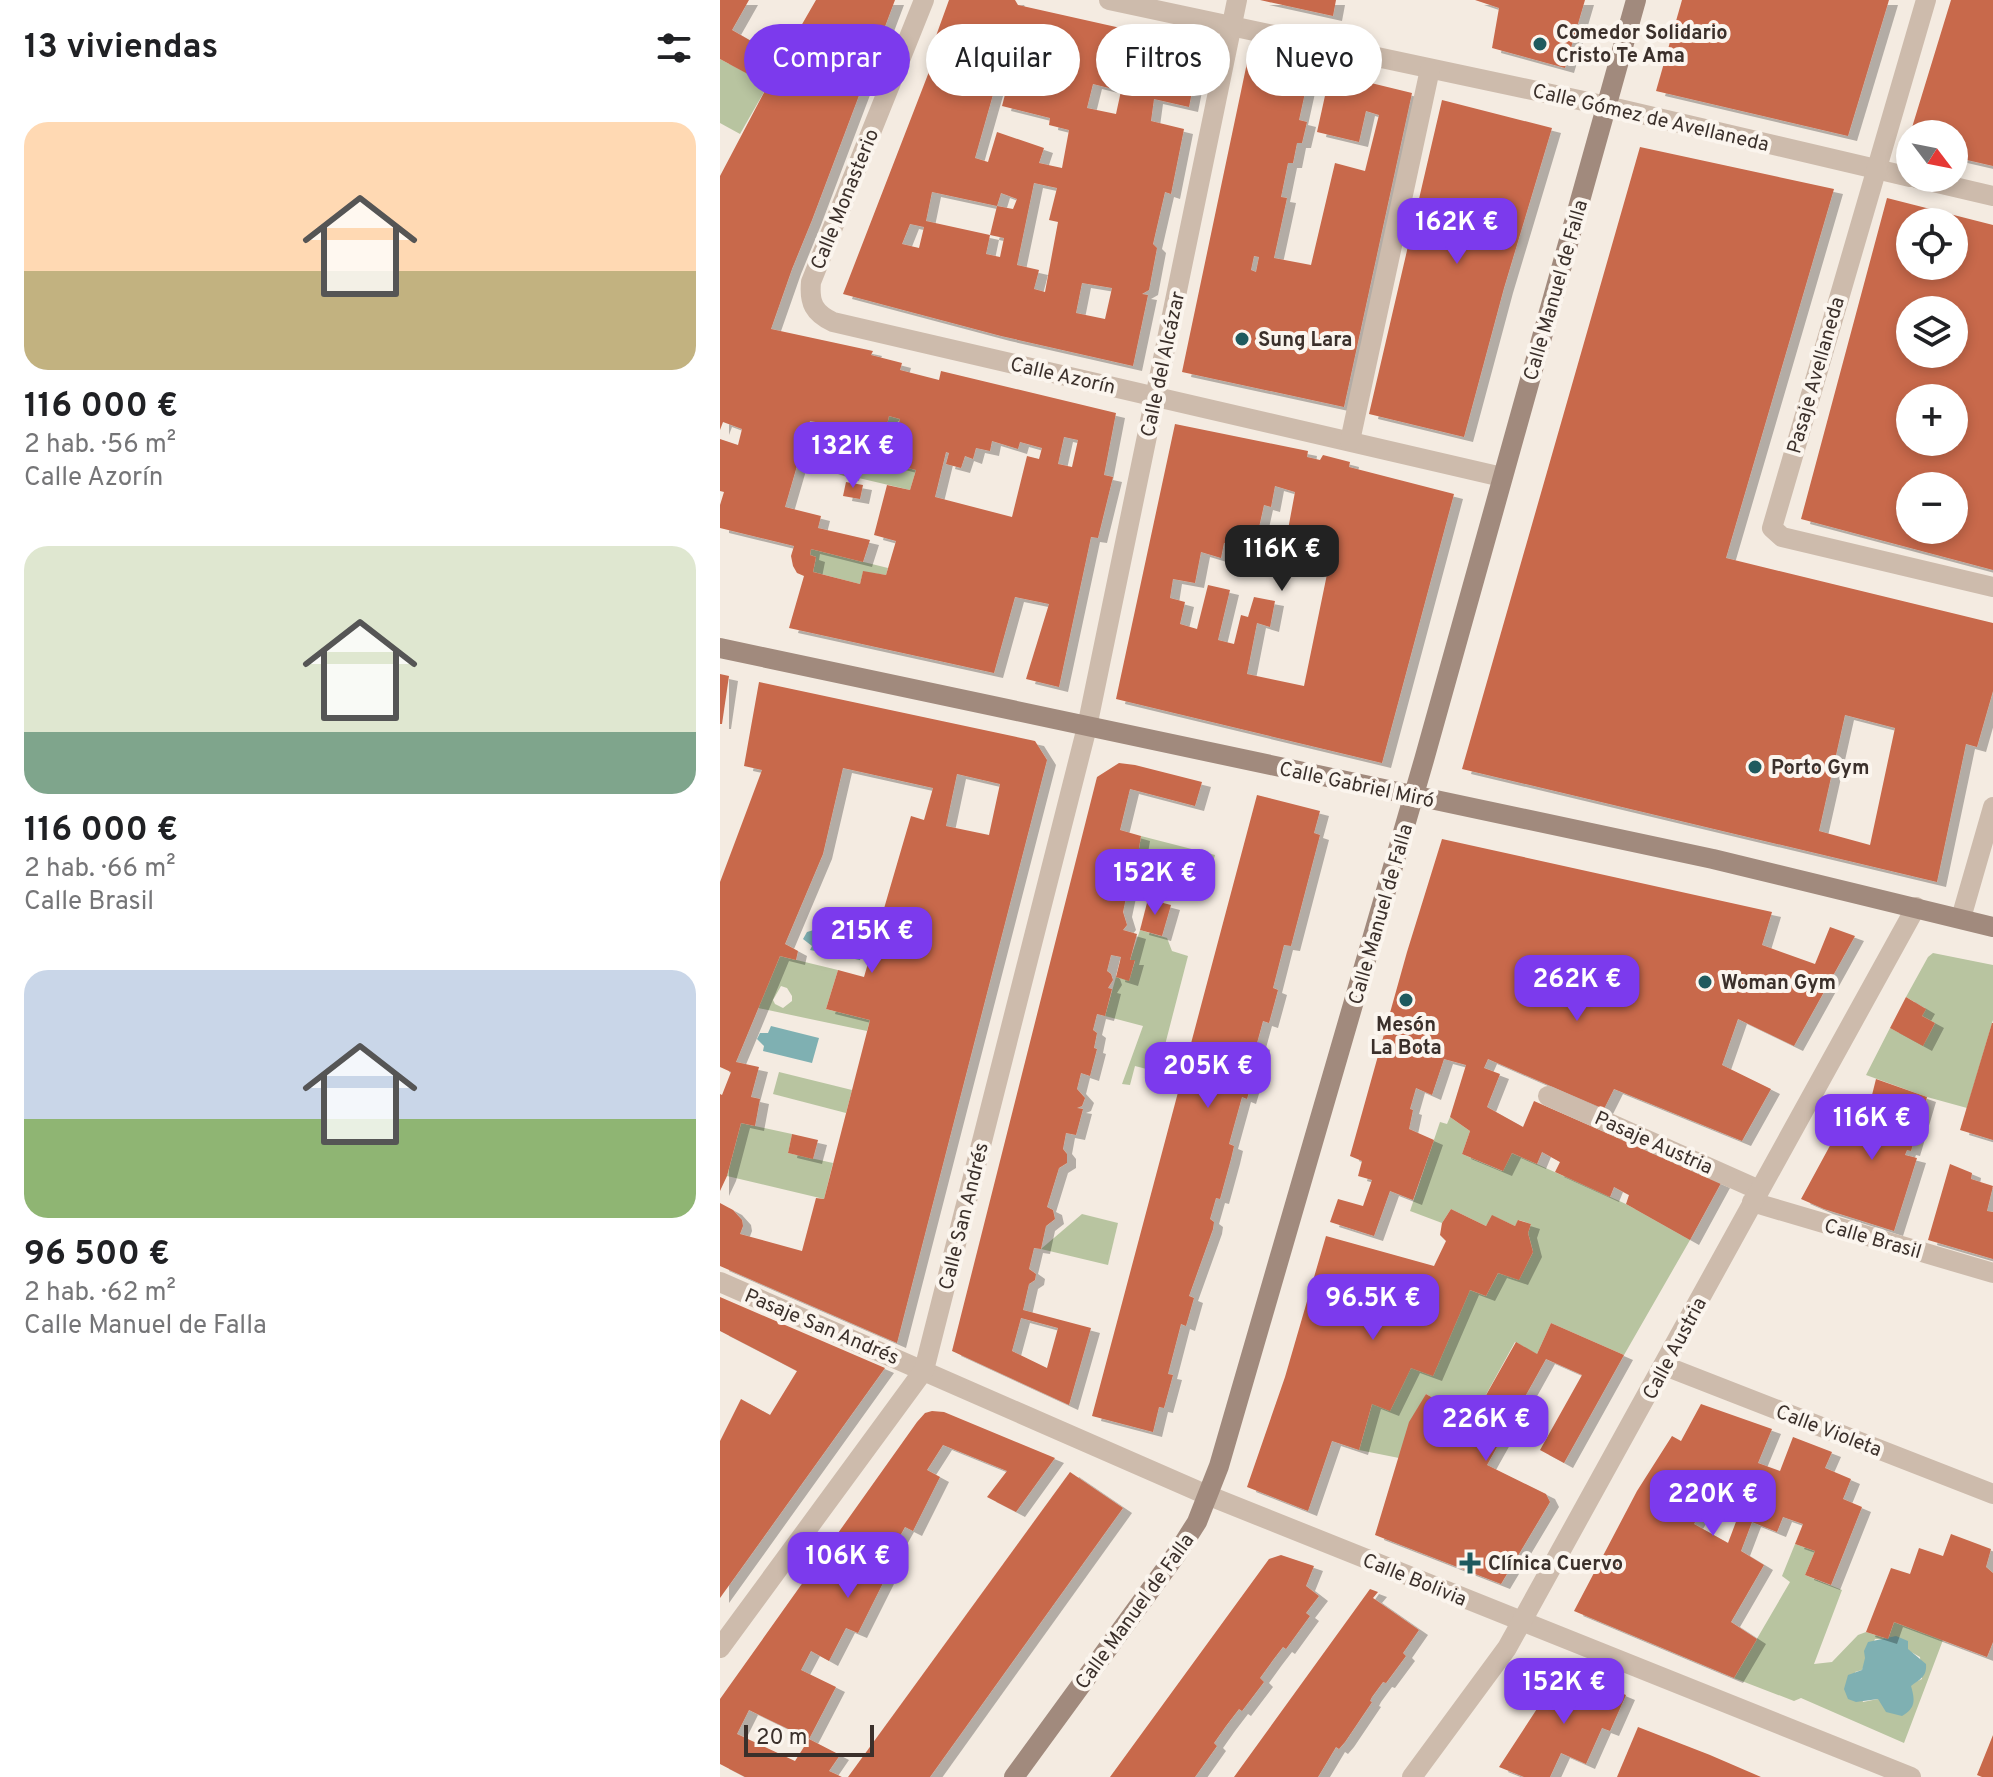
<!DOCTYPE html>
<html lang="es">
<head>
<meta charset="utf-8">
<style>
  :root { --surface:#fff; --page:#f2f2f2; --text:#202124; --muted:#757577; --accent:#7c3aed }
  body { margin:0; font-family:Overpass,sans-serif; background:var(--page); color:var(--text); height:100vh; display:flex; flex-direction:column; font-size:30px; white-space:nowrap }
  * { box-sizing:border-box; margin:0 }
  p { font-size:26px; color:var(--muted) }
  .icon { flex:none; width:44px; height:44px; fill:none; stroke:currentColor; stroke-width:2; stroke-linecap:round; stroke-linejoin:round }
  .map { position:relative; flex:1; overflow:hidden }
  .side { display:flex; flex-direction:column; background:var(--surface); width:720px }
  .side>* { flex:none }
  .hud { position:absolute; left:24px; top:24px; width:760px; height:72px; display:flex; gap:16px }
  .needle { width:52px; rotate:122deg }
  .controls { position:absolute; left:1176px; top:120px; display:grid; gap:16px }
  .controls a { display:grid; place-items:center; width:72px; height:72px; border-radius:50%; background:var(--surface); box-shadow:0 4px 12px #0003; font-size:40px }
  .scale { position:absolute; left:24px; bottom:20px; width:130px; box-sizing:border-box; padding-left:8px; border:4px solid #3b302b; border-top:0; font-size:22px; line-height:28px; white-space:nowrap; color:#3b302b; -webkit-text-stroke:6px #fbf5ee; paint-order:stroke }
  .price { position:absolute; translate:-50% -68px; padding:0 18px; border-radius:16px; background:var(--accent); color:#fff; font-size:26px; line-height:52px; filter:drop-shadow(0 2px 4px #0008) }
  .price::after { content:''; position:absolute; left:50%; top:48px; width:24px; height:18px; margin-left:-12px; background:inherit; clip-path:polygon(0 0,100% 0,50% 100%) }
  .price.selected { background:#222; color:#fff }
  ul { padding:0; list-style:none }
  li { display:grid; align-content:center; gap:16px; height:424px; padding:0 24px }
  li span { display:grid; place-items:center; height:248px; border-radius:24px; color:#555 }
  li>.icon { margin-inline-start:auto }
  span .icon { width:144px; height:144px; fill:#fffc; stroke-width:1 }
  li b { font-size:34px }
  h2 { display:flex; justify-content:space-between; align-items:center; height:96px; padding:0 24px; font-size:34px }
  .tag { padding:0 28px; border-radius:36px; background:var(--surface); box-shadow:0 4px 12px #0003; font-size:28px; line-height:72px }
  .tag.selected { background:var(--accent); color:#fff }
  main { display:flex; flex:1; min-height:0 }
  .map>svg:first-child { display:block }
  .green { fill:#b8c4a0; fill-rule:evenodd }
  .water { fill:#7fb0b2 }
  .building { fill:#c8694b; fill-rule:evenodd; filter:url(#shadow) }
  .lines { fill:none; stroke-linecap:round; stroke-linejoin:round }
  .street { stroke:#cdbbac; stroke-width:20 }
  .secondary { stroke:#a18a7d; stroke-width:20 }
  .poi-dot { fill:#1f5a5e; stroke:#fbf5ee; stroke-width:3 }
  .labels { text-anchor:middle; stroke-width:8; stroke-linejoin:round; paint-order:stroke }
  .poi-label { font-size:20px; font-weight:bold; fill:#3b302b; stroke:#fbf5ee; text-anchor:start }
  .street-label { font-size:20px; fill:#3b302b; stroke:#fbf5ee }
</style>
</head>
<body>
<main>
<section class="side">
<h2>13 viviendas<svg class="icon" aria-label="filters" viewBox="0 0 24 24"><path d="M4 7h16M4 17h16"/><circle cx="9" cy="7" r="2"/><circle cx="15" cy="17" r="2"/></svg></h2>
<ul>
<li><span style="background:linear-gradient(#ffd9b3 60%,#c2b280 0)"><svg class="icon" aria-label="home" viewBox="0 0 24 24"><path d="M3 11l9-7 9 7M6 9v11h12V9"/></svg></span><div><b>116 000 €</b><p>2 hab. · 56 m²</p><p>Calle Azorín</p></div></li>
<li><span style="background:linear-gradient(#dfe7d0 75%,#7fa58c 0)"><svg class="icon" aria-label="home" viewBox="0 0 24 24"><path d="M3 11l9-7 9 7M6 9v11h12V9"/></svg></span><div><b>116 000 €</b><p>2 hab. · 66 m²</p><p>Calle Brasil</p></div></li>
<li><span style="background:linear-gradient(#c9d6e8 60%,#8fb573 0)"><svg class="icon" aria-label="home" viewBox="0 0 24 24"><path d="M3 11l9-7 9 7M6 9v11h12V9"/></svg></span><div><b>96 500 €</b><p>2 hab. · 62 m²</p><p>Calle Manuel de Falla</p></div></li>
</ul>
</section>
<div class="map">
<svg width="1273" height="1777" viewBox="0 0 1273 1777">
  <defs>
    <filter id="shadow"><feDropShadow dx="9" dy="5" stdDeviation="0" flood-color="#0004"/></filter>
  </defs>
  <rect width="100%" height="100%" fill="#f4ebe1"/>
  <g class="green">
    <path d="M0,59L48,85L20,134L0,123Z"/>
    <path d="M169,416L180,419L168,463L196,470L190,490L130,476L140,431L164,438Z"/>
    <path d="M91,549L168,568L166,575L143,572L140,584L93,572L96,557L90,555Z"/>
    <path d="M421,836L495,855L486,889L477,881L423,866L424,860L418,854Z"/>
    <path d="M420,930L447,938L452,951L468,956L438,1072L415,1066L410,1085L402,1084L423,1026L385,1016L396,977L409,980L415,961L410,960Z"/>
    <path d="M1213,953L1273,965V1020L1247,1108L1207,1097L1146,1075L1170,1028L1203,1045L1215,1023L1202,1016L1205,1008L1186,997L1208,957Z"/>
    <path d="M60,956L118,970L106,1009L150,1020L147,1031L38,1008ZM61,986L67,988L72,996V1001L63,1008L55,1004L53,1000Z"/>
    <path d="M59,1072L132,1090L126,1113L53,1094Z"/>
    <path d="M730,1117L750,1131L742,1154L782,1171L792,1153L906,1204L970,1240L904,1355L831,1323L817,1354L795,1342L752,1420L706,1394L679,1458L639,1450L652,1404L691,1368L750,1290L766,1296L778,1273L799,1279L813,1252L808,1233L811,1224L799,1220L795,1226L773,1216L766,1226L731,1209L722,1223L690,1211L720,1122L727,1124Z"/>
    <path d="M21,1123L72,1134L68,1153L113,1163L104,1199L7,1176Z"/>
    <path d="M362,1214L398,1223L388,1265L321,1249Z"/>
    <path d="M1075,1544L1095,1551L1085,1575L1122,1590L1094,1664L1112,1662L1138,1635L1146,1632L1168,1639L1174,1622L1223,1640L1184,1743L1081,1698L1074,1701L1014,1678L1070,1582L1062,1576ZM1155,1639H1168L1200,1657L1202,1679L1158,1699L1143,1702L1135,1672L1142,1670Z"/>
  </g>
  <g class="water">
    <path d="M98,923L147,935L140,960L90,950L92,946L83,939L87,932L97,929Z"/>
    <path d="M51,1026L99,1038L92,1063L43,1051L44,1046L37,1039L40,1033H48Z"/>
    <path d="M1176,1636L1188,1641V1649L1206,1664C1207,1677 1200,1679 1191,1686C1195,1700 1196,1708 1182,1716L1166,1712L1158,1699L1136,1702L1128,1699L1124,1689L1128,1675L1142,1670L1145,1658L1144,1651L1148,1642Z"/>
  </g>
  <g class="building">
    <path d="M0,0H29L12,30L62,59L96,0H175L92,220L72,269L51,329L153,351L151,355L182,363L180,370L219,380L221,371L396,413L384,475L393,477L378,538L371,537L339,687L306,679L329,604L295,597L274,673L69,628L84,576L77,573L73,566L71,556L74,546L0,528V505L4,492L0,491V439L18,445L22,429L3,422L0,430V176L48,85L0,59ZM169,416L180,419L168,463L196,470L190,490L167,485L154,535L176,541L166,575L143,571L140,584L93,572L96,557L90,555L91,549L143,562L150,540L98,528L101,516L65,507L90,421L101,423L96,445L111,449L106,468L130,476L140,431L164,438ZM344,437L358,440L352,467L338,464ZM272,441L298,449L300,442L322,448L319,459L307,456L292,517L215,497L226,452L229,453L226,464L241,468L245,456L253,459L256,448L270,451Z"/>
    <path d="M229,0H295L298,5L481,46L469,107L434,99L431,121L464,129L451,194L445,192L433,244L437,248L429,290L422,294L428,295L413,366L281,336L123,294L212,64L208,58ZM276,84L287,87L282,106L330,118L329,125L349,130L342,168L319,163L324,148L277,132L268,162L255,158ZM373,84L401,91L396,114L367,108ZM314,183L337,188L329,220L338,222L325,292L314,289L319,270L297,265ZM212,192L277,206L281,193L297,199L293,209L277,206L270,235L284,238L280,257L266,254L270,235L206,221ZM190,224L204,227L199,248L182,244ZM362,283L392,288L385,319L356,313Z"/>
    <path d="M540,0H616L613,16Z"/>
    <path d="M755,0H865L845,68L772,48L779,8Z"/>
    <path d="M962,0H1169L1128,136L936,91Z"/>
    <path d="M1231,0H1273V166L1234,157V134H1190Z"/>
    <path d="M528,58L590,70L579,120L587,122L582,143H577L573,163H568L561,197L567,198L554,258L591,265L615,163L645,171L659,115L646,111L639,142L597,132L610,73L692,93L624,407L462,372ZM534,256L539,257L536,272L531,270Z"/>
    <path d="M722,100L832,128L784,288L744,437L649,414Z"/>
    <path d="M920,147L1114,189L1006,558L1273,623V691L1257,747L1246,744L1217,882L742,769ZM1125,715L1175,728L1150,845L1099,831Z"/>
    <path d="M1167,198L1273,225V570L1081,519ZM1190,222H1234V266H1190ZM1190,310H1234V354H1190ZM1190,398H1234V442H1190ZM1190,486H1234V530H1190Z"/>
    <path d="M455,424L588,451L587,457L600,460L603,455L630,462L629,467L734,494L662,763L396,699ZM555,486L575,492L567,535L613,545L584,686L527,674L537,623L550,627L555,601L534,597L528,617L521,615L514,644L498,640L510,590L488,585L477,629L460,624L465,602L450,598L453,579L475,583L481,552L501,558L504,543L534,550L544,505L551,507Z"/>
    <path d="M126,482L143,485L140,499L123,496Z"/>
    <path d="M0,674L9,676L2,724H0Z"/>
    <path d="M39,682L315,741L327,760L177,1343L0,1266V1203L13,1210L22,1220L23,1226L20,1234L82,1251L96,1198L104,1199L150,1020L106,1009L118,970L144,977L191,816L204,820L213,788L123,768L103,854L65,944L78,951L76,960L60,956L16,1062L39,1067L31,1097L40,1099L35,1126L21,1123L7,1176L0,1191V1094L2,1095L11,1072L0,1067V882L42,770L24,766ZM237,774L280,784L269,835L226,826Z"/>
    <path d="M399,763L415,765L482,782L475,806L410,789L400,830L421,836L418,854L424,860L423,866L420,870L411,872L401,866L395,891L407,893L403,912L407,925L403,930L417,934L410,960H415L409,981L396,977L401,957L391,955L387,971L391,974L393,980L388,988L392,989L385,1016L377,1014L373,1030L377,1033L374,1048L377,1049L370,1076L361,1073L357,1089L365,1098L362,1106L357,1108L363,1109L356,1135L346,1133L343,1149L347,1154V1163L339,1168L327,1207L333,1210L335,1219L326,1226L321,1249L314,1248L309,1269L316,1274L315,1280L309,1284L303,1310L371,1328L349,1405L232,1351L377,777ZM301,1318L338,1328L327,1368L292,1351Z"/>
    <path d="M537,795L600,811L594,833L600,835L571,946L564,945L553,988L558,990L549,1023L543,1021L537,1043L541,1045L532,1082L527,1099L522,1097L509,1144L514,1146L511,1159L500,1199L496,1198L490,1219L494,1222L493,1229L469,1296L474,1298L466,1326L461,1324L448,1374L453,1375L444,1408L439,1407L433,1432L372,1416Z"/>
    <path d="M722,839L1052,912L1042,945L1095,964L1110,927L1135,936L1074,1046L1018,1019L1002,1065L1051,1089L1022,1141L894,1089L884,1109L768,1059L764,1068L780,1074L767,1107L803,1127L814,1101L1001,1183L970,1240L906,1204L909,1195L894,1187L890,1197L835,1172L840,1162L822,1152L817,1164L792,1153L783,1171L742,1154L750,1131L730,1117L746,1065L724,1059L712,1095L696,1088L690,1109L693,1110L689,1129L714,1140L693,1200L670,1191L654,1236L610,1222L618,1199L643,1206L652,1180L638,1176L642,1161L630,1156L687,952ZM891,968L907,973L901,993L885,988Z"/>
    <path d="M428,899L451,905L442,936L420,930Z"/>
    <path d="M1186,997L1206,1009L1202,1016L1215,1023L1203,1046L1170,1028Z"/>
    <path d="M1272,1023H1273V1140L1240,1130Z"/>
    <path d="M1156,1079L1207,1097L1191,1151L1187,1150L1185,1155L1197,1158L1174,1231L1104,1209L1081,1199L1119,1129L1145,1143L1153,1117L1147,1115Z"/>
    <path d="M72,1134L98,1140L93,1159L68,1153Z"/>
    <path d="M1230,1164L1252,1173L1251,1179L1273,1186L1267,1211L1273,1212V1259L1208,1240Z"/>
    <path d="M731,1209L766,1226L772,1215L795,1226L798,1220L811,1224L808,1233L813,1252L799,1280L778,1273L766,1296L750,1290L713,1376L691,1368L670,1411L652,1404L639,1450L612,1441L588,1511L527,1487L565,1377L606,1236L714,1266L726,1241L720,1235L722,1223ZM648,1284L669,1290L663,1311L642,1303Z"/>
    <path d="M0,1297L165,1368L0,1598V1441L21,1399L50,1415L77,1371L0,1331Z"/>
    <path d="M831,1323L904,1355L844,1463L820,1450L862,1375L826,1359L767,1465L826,1494L830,1502L781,1584L655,1535L689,1422L706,1394L752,1420L796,1342L817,1354Z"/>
    <path d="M981,1404L1052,1429L1038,1463L1060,1471L1073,1437L1112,1452L1105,1468L1131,1479L1123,1499L1142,1507L1111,1585L1085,1575L1095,1551L1075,1544L1083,1524L1063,1517L1057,1532L1032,1522L1021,1551L1044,1565L1011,1622L1037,1639L1014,1678L854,1611L917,1491L952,1436L961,1441ZM1004,1473L1031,1482L1008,1543L974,1524Z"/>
    <path d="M212,1411L224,1412L335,1458L296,1512L267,1497L287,1471L223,1445L207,1470L220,1477L193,1531L185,1527L167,1559L160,1555L152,1573L165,1579L138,1633L126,1628L109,1661L91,1651L81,1670L116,1687L89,1739L120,1755L109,1771L122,1777H25L0,1764V1699L197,1422L205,1413ZM29,1710L89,1739L75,1761L17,1734Z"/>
    <path d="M350,1472L403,1508L210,1777H128Z"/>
    <path d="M1231,1534L1271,1549L1266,1567L1273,1573V1642L1267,1657L1174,1622L1168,1639L1146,1632L1171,1568L1190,1574L1199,1548L1223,1556Z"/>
    <path d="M561,1555L594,1566L586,1586L599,1596L586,1613L590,1616L566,1649L563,1647L553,1660L540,1678L544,1682L522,1711L519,1709L506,1726L494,1743L497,1746L475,1777H390L549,1559Z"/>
    <path d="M650,1589L658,1592L653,1598L699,1630L683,1653L686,1656L666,1683L663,1682L652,1697L650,1701L652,1702L625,1742L619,1749L616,1747L598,1777H514Z"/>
    <path d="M843,1669L906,1695L890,1731L882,1728L866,1764L841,1753L830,1777H804L779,1767Z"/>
    <path d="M918,1727L990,1755L1041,1777H897Z"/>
    <path d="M1273,1735V1777H1262L1257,1775Z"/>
  </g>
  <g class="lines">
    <g class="street">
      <path d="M204,0L91,282C89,303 94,313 113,322L782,477"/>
      <path d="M389,0L887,106L1190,177"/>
      <path d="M1206,0L1052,528L1062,537L1273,587"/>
      <path d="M1196,178L1273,196"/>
      <path d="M630,441L710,69"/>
      <path d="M1241,918L1273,807"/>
      <path d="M828,1096L1039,1190"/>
      <path d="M1032,1202L1273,1273"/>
      <path d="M0,1282L487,1495L1191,1777"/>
      <path d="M945,1366L1273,1494"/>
      <path d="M0,1648L204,1370L367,727L517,0"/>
      <path d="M692,1777L787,1648L1196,907"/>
    </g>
    <g class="secondary">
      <path d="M0,648L993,859L1273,927"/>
      <path d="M294,1777L458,1552L477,1522L499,1466L704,760L916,0"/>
    </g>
  </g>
  <g class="poi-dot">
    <circle cx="820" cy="44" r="8"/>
    <circle cx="522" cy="339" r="8"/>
    <circle cx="1035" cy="767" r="8"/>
    <circle cx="985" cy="982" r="8"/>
    <circle cx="686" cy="1000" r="8"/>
    <path d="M746 1551h8v8h8v8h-8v8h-8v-8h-8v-8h8z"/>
  </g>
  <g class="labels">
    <g class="poi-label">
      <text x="836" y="39">Comedor Solidario<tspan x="836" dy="23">Cristo Te Ama</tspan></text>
      <text x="538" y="346">Sung Lara</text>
      <text x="1051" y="774">Porto Gym</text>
      <text x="1001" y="989">Woman Gym</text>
      <text x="686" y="1031" text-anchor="middle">Mesón<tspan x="686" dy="23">La Bota</tspan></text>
      <text x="768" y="1570">Clínica Cuervo</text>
    </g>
    <g class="street-label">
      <text transform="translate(931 117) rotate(13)" y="7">Calle Gómez de Avellaneda</text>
      <text transform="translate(124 199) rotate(-68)" y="7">Calle Monasterio</text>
      <text transform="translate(835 290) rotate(-74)" y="7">Calle Manuel de Falla</text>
      <text transform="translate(442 364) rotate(-78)" y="7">Calle del Alcázar</text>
      <text transform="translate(343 375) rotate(13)" y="7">Calle Azorín</text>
      <text transform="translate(1095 375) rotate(-74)" y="7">Pasaje Avellaneda</text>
      <text transform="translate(637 784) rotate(12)" y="7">Calle Gabriel Miró</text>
      <text transform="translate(660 914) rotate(-74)" y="7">Calle Manuel de Falla</text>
      <text transform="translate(934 1142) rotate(24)" y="7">Pasaje Austria</text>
      <text transform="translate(243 1216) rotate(-76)" y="7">Calle San Andrés</text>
      <text transform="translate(1153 1238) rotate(16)" y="7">Calle Brasil</text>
      <text transform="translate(102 1326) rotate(23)" y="7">Pasaje San Andrés</text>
      <text transform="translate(954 1348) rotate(-62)" y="7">Calle Austria</text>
      <text transform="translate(1109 1430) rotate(21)" y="7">Calle Violeta</text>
      <text transform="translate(695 1579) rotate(22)" y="7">Calle Bolivia</text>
      <text transform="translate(414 1611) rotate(-54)" y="7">Calle Manuel de Falla</text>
    </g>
  </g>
</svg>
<div class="controls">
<a><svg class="needle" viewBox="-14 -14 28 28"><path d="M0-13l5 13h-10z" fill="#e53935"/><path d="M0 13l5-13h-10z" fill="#757577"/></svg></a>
<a><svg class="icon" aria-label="locate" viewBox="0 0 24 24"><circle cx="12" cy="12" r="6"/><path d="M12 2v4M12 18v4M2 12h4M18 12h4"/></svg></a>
<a><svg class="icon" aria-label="layers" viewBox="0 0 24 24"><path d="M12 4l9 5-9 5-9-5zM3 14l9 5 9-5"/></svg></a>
<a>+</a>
<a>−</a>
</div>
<div class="scale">20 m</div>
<b class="price" style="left:737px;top:266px">162K €</b>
<b class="price" style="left:133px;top:490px">132K €</b>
<b class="price selected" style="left:562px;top:593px">116K €</b>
<b class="price" style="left:435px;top:917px">152K €</b>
<b class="price" style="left:152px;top:975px">215K €</b>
<b class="price" style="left:857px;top:1023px">262K €</b>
<b class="price" style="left:488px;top:1110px">205K €</b>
<b class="price" style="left:1152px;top:1162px">116K €</b>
<b class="price" style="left:653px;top:1342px">96.5K €</b>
<b class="price" style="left:766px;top:1463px">226K €</b>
<b class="price" style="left:993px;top:1538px">220K €</b>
<b class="price" style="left:128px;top:1600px">106K €</b>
<b class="price" style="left:844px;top:1726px">152K €</b>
<div class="hud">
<a class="tag selected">Comprar</a>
<a class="tag">Alquilar</a>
<a class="tag">Filtros</a>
<a class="tag">Nuevo</a>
</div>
</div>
</main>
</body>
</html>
